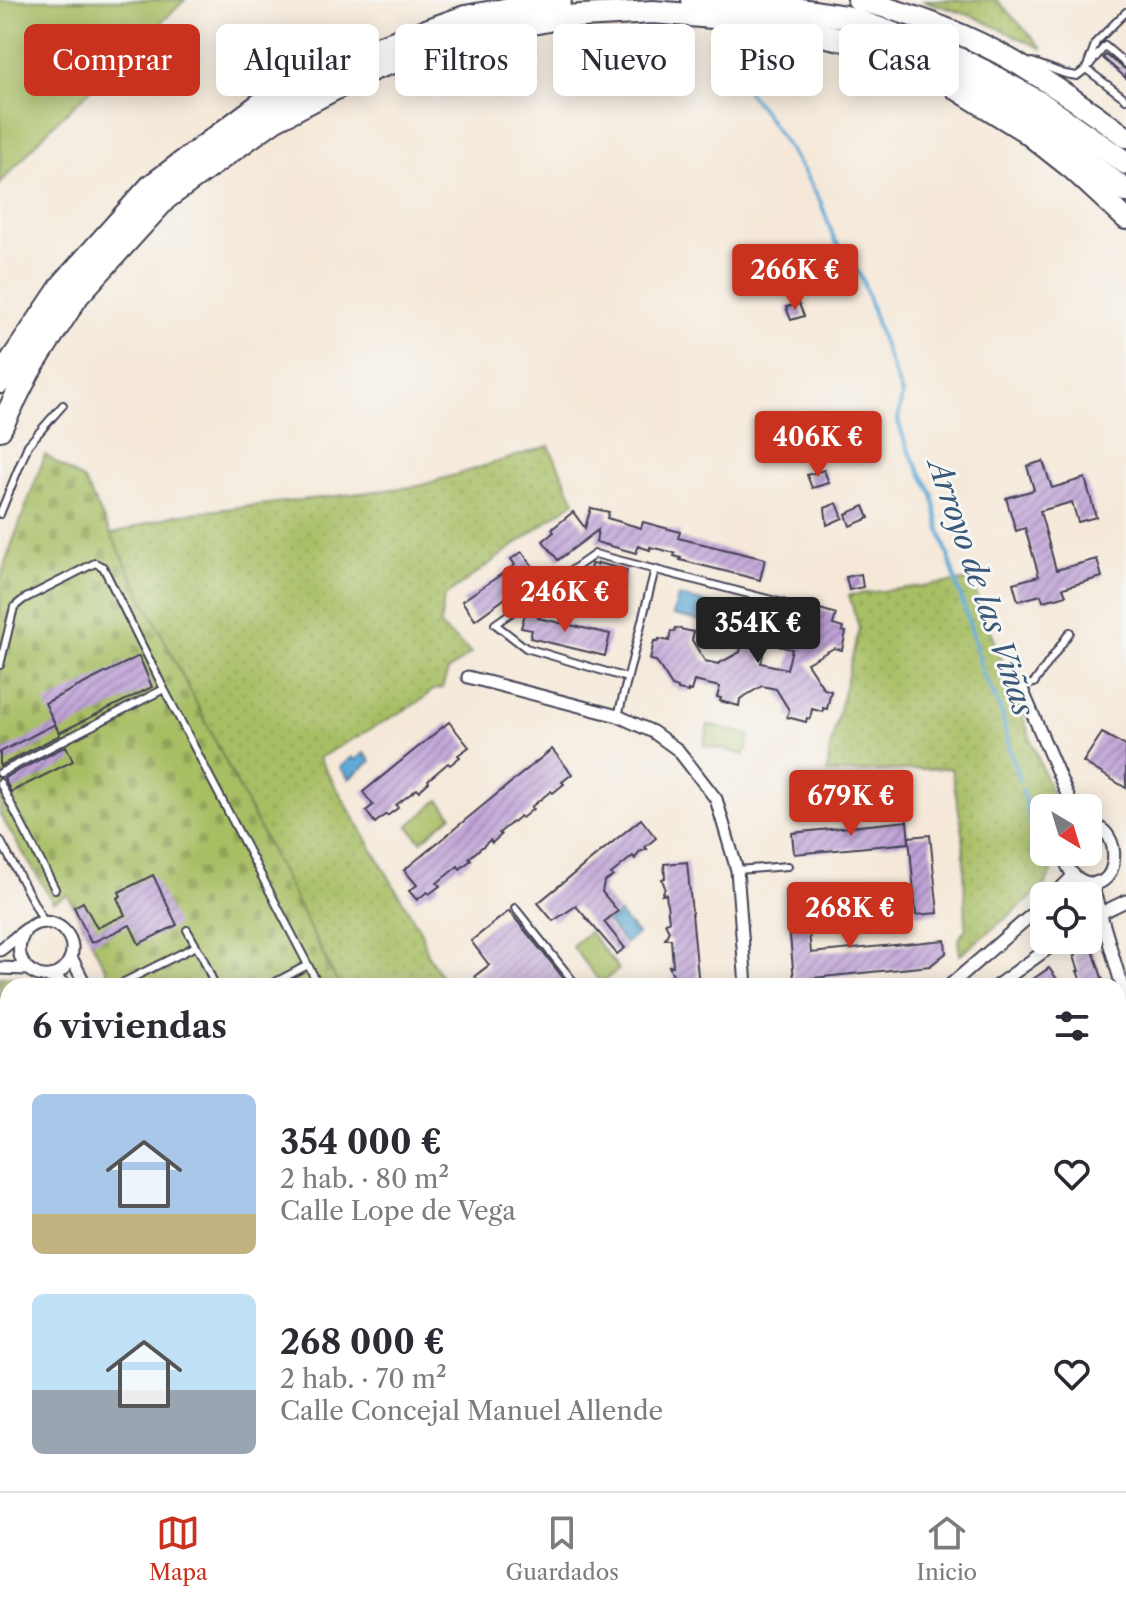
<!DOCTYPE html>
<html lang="es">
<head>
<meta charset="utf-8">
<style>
  :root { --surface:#fff; --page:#f2f2f3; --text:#2b2b33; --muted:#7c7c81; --line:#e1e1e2; --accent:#c8321e }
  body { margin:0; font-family:"Libre Caslon Text",serif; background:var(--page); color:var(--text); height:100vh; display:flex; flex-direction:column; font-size:30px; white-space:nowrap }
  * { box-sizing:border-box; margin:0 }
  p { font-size:26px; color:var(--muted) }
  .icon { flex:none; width:44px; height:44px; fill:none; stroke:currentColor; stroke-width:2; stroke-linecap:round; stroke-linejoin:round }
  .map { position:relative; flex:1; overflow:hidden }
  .drawer { position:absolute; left:0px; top:978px; width:1126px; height:514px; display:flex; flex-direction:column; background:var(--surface); border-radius:24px 24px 0 0; box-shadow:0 4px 20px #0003 }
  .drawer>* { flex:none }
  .banner { position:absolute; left:24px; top:24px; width:1078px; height:72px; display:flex; gap:16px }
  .needle { width:52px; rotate:142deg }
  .fabs { position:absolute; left:1030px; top:794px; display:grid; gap:16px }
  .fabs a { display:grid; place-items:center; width:72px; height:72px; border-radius:12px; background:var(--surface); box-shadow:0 4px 20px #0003; font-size:40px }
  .price { position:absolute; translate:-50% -68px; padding:0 18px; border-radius:8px; background:var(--accent); color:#fff; font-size:26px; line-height:52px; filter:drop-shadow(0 2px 4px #0008) }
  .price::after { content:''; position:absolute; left:50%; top:48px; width:24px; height:18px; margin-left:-12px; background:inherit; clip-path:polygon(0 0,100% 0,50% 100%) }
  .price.selected { background:#222; color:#fff }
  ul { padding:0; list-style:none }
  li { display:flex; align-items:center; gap:24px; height:200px; padding:0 32px }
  li span { display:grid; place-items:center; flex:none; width:224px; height:160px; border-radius:12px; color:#555 }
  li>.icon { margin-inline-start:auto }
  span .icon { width:96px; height:96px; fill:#fffc; stroke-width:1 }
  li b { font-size:34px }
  h2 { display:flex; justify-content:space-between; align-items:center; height:96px; padding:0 32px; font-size:34px }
  .pill { padding:0 28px; border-radius:12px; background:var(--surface); box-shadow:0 4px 20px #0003; font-size:28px; line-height:72px }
  .pill.selected { background:var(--accent); color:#fff }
  .tabs { display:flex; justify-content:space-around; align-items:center; height:112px; border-top:2px solid var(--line); background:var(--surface); font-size:22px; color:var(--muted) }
  .tabs a { display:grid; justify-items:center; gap:4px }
  .tabs .selected { color:var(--accent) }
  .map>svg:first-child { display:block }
  .green { fill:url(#green-dots); stroke:#64704f; stroke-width:2 }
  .cemetery { fill:url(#cemetery-stones); stroke:#64704f; stroke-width:2 }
  .pitch { fill:#a7be63; stroke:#64704f; stroke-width:2 }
  .water { fill:url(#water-ripples); stroke:#406688; stroke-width:2 }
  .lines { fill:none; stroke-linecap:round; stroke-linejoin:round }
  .stream { stroke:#5da9d5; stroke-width:4 }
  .building { fill:url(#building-hatch) }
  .service-casing { stroke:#424053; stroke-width:10 }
  .minor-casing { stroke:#424053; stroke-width:15 }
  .tertiary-casing { stroke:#424053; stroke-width:18 }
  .trunk-casing { stroke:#424053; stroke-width:24 }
  .motorway-casing { stroke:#424053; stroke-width:26 }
  .service { stroke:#fff; stroke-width:6 }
  .minor { stroke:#fff; stroke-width:11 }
  .tertiary { stroke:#fff; stroke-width:14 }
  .trunk { stroke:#fff; stroke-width:20 }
  .motorway { stroke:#fff; stroke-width:22 }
  .labels { text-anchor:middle; stroke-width:6; stroke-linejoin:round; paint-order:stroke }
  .water-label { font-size:30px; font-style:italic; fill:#3a5879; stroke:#f6f6f2 }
</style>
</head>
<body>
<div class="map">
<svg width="1126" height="1491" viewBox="0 0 1126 1491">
  <defs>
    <pattern id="green-dots" width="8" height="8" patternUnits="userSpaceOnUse" patternTransform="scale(2)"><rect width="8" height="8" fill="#a7be63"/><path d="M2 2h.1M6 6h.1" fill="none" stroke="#8fa357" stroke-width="1.8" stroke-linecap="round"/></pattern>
    <pattern id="cemetery-stones" width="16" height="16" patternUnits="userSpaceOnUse" patternTransform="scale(2)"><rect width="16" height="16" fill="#a7be63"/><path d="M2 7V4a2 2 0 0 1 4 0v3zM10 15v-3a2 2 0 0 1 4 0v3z" fill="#8fa357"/></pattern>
    <pattern id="water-ripples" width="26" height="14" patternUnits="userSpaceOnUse" patternTransform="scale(2)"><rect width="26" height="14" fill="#5da9d5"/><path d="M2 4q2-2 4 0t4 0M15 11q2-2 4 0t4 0" fill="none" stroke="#4c89ae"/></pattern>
    <pattern id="building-hatch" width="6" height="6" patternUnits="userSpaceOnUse" patternTransform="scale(2)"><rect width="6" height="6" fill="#bea1d6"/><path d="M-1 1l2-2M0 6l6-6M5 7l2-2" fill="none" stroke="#9a83af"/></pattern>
  </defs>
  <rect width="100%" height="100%" fill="#f6f6f2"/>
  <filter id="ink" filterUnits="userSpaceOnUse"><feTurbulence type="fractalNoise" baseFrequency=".0125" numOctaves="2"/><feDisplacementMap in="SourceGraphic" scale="16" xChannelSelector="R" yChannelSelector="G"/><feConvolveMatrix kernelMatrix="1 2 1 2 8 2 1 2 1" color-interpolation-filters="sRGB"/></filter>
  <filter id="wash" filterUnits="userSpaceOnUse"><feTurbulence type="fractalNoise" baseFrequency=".006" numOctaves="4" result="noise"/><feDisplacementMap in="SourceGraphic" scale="32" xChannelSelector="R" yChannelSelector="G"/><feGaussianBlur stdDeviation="1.8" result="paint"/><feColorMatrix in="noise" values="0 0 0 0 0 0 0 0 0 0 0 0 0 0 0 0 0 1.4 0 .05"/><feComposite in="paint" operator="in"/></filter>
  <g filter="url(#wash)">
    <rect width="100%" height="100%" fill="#f5e8d8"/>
    <g class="green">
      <path d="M922,0H997L1043,49L975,17Z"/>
      <path d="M549,446L575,501L444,597L440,626L471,653L448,671L442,688L433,690L419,702L319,758L421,932L428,955L447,986H339L110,535L174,515L419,486Z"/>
      <path d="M971,580L1057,808H1044V852H1052L1050,857L1052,872L1043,888L960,955L958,940L966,928L963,833L951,768L827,773L830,749L859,628L849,595Z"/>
      <path d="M8,976L26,985L32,986H8V1387L0,1382V977Z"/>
      <path d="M116,1484H320L314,1491H304L302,1489L300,1491H112Z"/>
    </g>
    <path class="cemetery" d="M45,455L84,481L339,986H114L68,895L53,902L0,815V583L6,560Z"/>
    <g class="pitch">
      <path d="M0,0H185L50,128L0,184Z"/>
      <path d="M708,725L750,735L745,755L704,745Z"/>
      <path d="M439,800L452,815L421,841L408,826Z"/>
      <path d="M589,932L619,969L601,983L572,946Z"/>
      <path d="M8,1458V1484H34L31,1491H0V1479Z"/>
    </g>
    <g class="water">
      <path d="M678,596L716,605L712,624L673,615Z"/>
      <circle cx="726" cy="628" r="10"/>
      <path d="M364,753L371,761L349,779L340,767L352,757L355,760Z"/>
      <path d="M875,883L876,901L836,906V887Z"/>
      <path d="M619,913L637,934L625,944L607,922Z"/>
    </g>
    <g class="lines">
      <g class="stream">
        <path d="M715,30L725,65L762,109L804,172L821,203L834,239L862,278L884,346L902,394L898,421L907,448L933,495L939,527L974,639L983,674L1001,710L1008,742L1019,780"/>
        <path d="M1022,789L1041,863"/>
      </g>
    </g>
    <g id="blocks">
      <g class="building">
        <path d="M1106,55L1126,70V78L1103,58Z"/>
        <path d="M799,304L804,316L791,320L786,307Z"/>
        <path d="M1043,461L1052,488L1085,478L1096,517L1078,522L1072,502L1040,511L1056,570L1097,559L1102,577L1063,588L1066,595L1060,597L1043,601L1041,595L1018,601L1013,583L1039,576L1025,528L1016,531L1006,498L1034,490L1027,466Z"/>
        <path d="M824,470L829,483L812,488L807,475Z"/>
        <path d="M837,503L843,518L827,525L825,508Z"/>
        <path d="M864,506L869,518L850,526L846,514Z"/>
        <path d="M591,508L609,512L607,518L641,528L643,522L680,532L678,538L765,559L760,580L680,560L681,558L674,556L675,553L650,547V550L638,546L636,553L596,542L598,530L558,560L543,541L554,532L552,529L573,512L585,528Z"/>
        <path d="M522,552L534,568L525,577L527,580L521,584L522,586L475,620L462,601L515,565L511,559Z"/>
        <path d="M598,563L627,570L622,592L588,584L585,594L573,591L577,574H583L584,571L590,572L591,564L597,565Z"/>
        <path d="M861,574L863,587L849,590L846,577Z"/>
        <path d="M534,604L541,606L538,618L610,634L605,656L530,638L532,630L521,628L526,610Z"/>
        <path d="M814,607L836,614L833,625L843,628L842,631L846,632L842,650L834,648L807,663L824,689L831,691L827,709L823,708V712L812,709L810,719L807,718L806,722L787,717L789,710L776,689L762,686L740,699L739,706L720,701L721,698L717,697L720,687L694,681L691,691L688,690V692L678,690V688L672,686L656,661L650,660L654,641H658L659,639L669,641L671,631L674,632L675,628L694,632L692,640L705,661L718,664L740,652L742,644L764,650L761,663L787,669L792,649L778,646L783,624L791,626L797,623L812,614Z"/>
        <path d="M139,656L152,687L59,733L45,703Z"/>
        <path d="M449,722L469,747L458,755L460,757L450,765L448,763L428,780L429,782L419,791L417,789L396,805L398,808L387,816L386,814L375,823L366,811L373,805L363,792Z"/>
        <path d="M55,724L60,735L0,766V752Z"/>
        <path d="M1102,733L1126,746V788L1083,762Z"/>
        <path d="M66,746L73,761L11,792L4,778Z"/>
        <path d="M552,749L572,774L562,782L564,784L553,793L551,791L531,807L533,809L522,818L520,816L499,833L501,835L492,843L490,840L469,858L471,860L460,869L458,866L437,883L440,886L429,894L427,892L417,900L409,891L417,885L404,870Z"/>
        <path d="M641,819L656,838L645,847L647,849L639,852L635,859L633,856L611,874L613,876L604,882L602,892L618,911L604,922L625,948L617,954L576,906L553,921L538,903Z"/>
        <path d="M907,821L909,843L794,854L792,833Z"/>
        <path d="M930,835L938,913L916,915L909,837Z"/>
        <path d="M687,862L699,986H675L674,977L669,966H673L671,939H665L669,931L665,923L669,922L666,894L662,895L665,888L662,879L665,878L664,864Z"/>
        <path d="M153,875L177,925L139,944L130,925L91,943L74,907L83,902L97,928L125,915L117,898L121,896L119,892Z"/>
        <path d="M805,889L811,953L945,940L946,953L930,966L794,980L786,891Z"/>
        <path d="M509,911L550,961L569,986H483L475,976L489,965L471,941Z"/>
        <path d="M1091,944L1104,984L1103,986H1083L1077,971H1079L1074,956L1076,955L1074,950Z"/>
        <path d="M1049,968L1062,986H1023Z"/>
      </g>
    </g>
  </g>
  <g filter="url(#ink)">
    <use href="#blocks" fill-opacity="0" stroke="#424053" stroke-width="2"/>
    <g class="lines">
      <g class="service-casing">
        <g id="service">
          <path d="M1126,12L1096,42L1086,69L1126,99"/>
          <path d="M1032,62L1065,74L1077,76L1086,69L1105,46L1126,64"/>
          <path d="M0,514L28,445L63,405"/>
          <path d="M0,665L14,607L24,599L95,563L103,567L164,689"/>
          <path d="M627,678L526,648L495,624L595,554L783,603"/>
          <path d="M1021,687L1034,683L1070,632"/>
          <path d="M618,716L655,569"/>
          <path d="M0,773L164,689L308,965"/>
          <path d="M0,783L55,889"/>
          <path d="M0,840L44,922"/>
          <path d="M737,870L788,866"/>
          <path d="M515,908L577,986"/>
          <path d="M187,930L203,958L215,986"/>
          <path d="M124,982L196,946"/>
          <path d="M268,986L308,965L319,986"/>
          <path d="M0,1445L8,1423"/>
          <path d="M625,1484L631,1491"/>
          <path d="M718,1484L723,1491"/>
          <path d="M41,1491L43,1484"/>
        </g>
      </g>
      <g class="minor-casing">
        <g id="minor">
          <path d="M468,677L618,716L653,732L678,750L716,799L737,870L746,986"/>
          <path d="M1021,687L1073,808"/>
          <path d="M1065,852C1065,863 1069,873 1079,879C1121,903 1126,823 1088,826"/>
          <path d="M1097,882L1094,890L1095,895L1126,1000"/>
          <path d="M1053,896L1074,875"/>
          <path d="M1088,921L1101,913L1126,901"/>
          <path d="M0,950C9,944 25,928 35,924C58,915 82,941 68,963C50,993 5,967 24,933"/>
          <path d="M71,957L86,986"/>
          <path d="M0,968L27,969"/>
          <path d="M50,976L68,986"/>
          <path d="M949,986L1044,904"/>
          <path d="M996,986L1060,940"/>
          <path d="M1118,1475L1126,1448"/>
          <path d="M343,1484V1491"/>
          <path d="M1025,1484L1052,1491"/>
          <path d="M389,1491L390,1484"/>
          <path d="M751,1491L757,1484"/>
          <path d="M1113,1491L1115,1484"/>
        </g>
      </g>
      <g class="tertiary-casing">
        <g id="tertiary">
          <path d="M1118,1281L1126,1279"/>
          <path d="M972,1491L974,1484"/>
        </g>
      </g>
      <g class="trunk-casing">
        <g id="trunk">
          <path d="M858,0C909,13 967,34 1013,61C1052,84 1090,110 1126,137"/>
          <path d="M956,89L1024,131L1072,169L1126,219"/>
        </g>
      </g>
      <g class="motorway-casing">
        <g id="motorway">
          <path d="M693,0L764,4L846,17L942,51L985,72L1040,103L1126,163"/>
          <path d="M0,382L10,363L64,283L151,186L262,103L363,53L465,17L560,0"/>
          <path d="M0,429L29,371L78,295L166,198L274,120L373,69L469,35L564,17L653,12L761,21L867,45L951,78L993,98L1031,120L1126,191"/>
        </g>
      </g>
      <use href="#service" class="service"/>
      <use href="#minor" class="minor"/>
      <use href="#tertiary" class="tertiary"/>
      <use href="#trunk" class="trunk"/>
      <use href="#motorway" class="motorway"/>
    </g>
  </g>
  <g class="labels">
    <g class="water-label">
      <text transform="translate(981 588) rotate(71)" y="10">Arroyo de las Viñas</text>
    </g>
  </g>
</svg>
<div class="fabs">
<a><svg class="needle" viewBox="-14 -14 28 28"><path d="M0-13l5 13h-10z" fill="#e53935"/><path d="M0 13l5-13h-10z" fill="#7c7c81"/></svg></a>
<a><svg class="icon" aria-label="locate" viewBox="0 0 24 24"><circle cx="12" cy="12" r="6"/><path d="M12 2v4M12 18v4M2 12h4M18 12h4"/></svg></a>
</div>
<b class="price" style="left:795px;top:312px">266K €</b>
<b class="price" style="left:818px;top:479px">406K €</b>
<b class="price" style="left:565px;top:634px">246K €</b>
<b class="price selected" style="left:758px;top:665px">354K €</b>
<b class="price" style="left:851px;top:838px">679K €</b>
<b class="price" style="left:850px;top:950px">268K €</b>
<div class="banner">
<a class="pill selected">Comprar</a>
<a class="pill">Alquilar</a>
<a class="pill">Filtros</a>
<a class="pill">Nuevo</a>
<a class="pill">Piso</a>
<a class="pill">Casa</a>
</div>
<section class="drawer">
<h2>6 viviendas<svg class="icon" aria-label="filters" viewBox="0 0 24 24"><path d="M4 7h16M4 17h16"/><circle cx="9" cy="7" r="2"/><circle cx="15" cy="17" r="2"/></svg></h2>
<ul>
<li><span style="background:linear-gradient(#a9c7e8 75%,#c2b280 0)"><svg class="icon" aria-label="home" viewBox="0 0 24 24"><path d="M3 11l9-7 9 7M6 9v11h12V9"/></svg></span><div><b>354 000 €</b><p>2 hab. · 80 m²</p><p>Calle Lope de Vega</p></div><svg class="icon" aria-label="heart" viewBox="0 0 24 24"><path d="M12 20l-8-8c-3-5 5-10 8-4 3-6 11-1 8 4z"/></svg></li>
<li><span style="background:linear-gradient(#bfe0f5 60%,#9aa5b1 0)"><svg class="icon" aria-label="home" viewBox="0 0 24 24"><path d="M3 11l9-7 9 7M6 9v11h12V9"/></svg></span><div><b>268 000 €</b><p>2 hab. · 70 m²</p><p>Calle Concejal Manuel Allende</p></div><svg class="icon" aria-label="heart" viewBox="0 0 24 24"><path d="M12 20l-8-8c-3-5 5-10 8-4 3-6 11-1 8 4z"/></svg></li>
</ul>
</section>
</div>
<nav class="tabs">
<a class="selected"><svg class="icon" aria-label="map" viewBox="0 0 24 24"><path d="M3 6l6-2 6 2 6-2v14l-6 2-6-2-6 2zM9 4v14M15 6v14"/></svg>Mapa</a>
<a><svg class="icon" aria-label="saved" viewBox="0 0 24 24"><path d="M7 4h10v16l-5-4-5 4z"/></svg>Guardados</a>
<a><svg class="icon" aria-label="home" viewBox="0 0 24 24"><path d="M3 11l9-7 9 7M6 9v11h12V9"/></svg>Inicio</a>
</nav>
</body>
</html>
